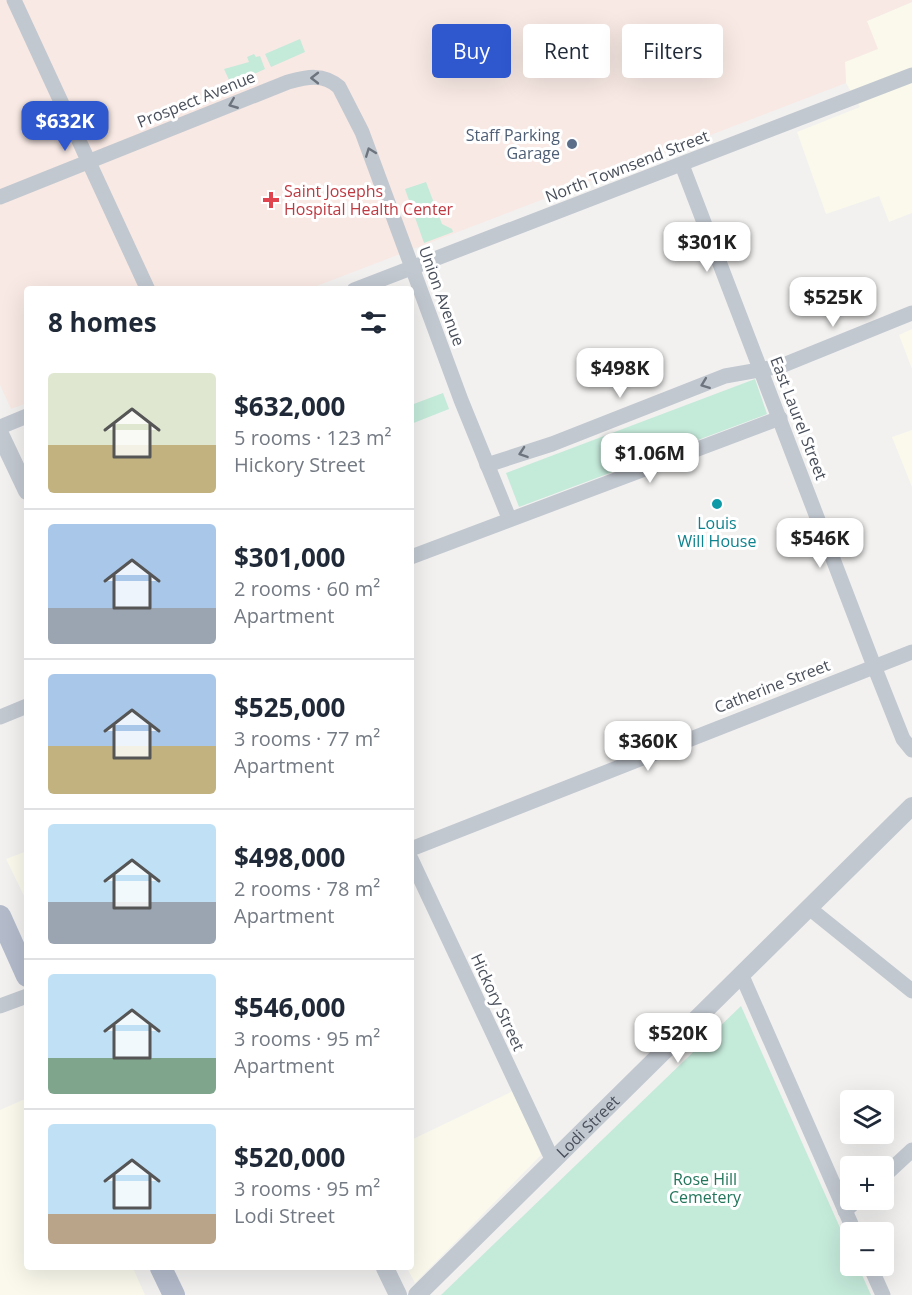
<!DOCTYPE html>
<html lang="en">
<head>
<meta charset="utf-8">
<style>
  :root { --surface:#fff; --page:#f2f2f3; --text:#1f2937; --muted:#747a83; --line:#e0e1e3; --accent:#2f57ce }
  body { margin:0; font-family:"Open Sans",sans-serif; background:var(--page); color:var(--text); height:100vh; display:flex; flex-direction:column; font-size:22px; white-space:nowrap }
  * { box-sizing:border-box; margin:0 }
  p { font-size:20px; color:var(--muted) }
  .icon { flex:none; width:33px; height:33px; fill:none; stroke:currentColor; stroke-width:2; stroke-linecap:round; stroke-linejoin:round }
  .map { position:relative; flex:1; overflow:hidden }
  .details { position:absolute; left:24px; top:286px; width:390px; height:984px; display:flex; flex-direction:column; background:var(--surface); border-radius:6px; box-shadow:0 6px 24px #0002 }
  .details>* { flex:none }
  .top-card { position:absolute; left:432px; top:24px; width:390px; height:54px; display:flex; gap:12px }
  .controls { position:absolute; left:840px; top:1090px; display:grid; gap:12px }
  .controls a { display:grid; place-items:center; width:54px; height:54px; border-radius:6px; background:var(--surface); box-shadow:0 6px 24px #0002; font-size:30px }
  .price { position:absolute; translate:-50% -51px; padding:0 14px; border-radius:12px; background:#fff; color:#222; font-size:20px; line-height:39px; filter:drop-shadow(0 2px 3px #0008) }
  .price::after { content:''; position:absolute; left:50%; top:36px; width:18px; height:14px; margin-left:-9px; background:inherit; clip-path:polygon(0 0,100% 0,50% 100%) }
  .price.current { background:var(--accent); color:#fff }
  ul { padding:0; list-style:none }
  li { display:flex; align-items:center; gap:18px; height:150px; padding:0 24px }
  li+li { border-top:2px solid var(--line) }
  li span { display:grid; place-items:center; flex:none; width:168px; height:120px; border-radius:6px; color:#555 }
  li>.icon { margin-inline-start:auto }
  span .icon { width:72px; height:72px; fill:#fffc; stroke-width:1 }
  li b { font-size:26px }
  h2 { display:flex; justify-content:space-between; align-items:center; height:72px; padding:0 24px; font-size:26px }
  .pill { padding:0 21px; border-radius:6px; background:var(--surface); box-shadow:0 6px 24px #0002; font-size:21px; line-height:54px }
  .pill.current { background:var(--accent); color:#fff }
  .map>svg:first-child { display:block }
  .commercial { fill:#faf9ec }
  .medical { fill:#f8e9e4 }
  .green { fill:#c4eada }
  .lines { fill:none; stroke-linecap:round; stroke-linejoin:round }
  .minor { stroke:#c2c8d0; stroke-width:15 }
  .tertiary { stroke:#c2c8d0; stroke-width:18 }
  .primary { stroke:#b3bbcb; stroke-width:22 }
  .oneway { stroke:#6e747e }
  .service-dot { fill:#5c6f8a; stroke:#fff; stroke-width:2 }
  .health-dot { fill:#e0444e; stroke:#fff; stroke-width:2 }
  .culture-dot { fill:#0f9aa8; stroke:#fff; stroke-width:2 }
  .labels { text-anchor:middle; stroke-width:6; stroke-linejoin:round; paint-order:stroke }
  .street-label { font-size:16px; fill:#4a505b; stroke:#fff }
  .service-label { font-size:16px; fill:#4e5e75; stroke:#fff; text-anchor:end }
  .health-label { font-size:16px; fill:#be3a42; stroke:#fff; text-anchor:start }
  .culture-label { font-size:16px; fill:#0d838f; stroke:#fff }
  .park-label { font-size:16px; fill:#23755b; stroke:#fff }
</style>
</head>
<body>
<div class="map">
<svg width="912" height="1295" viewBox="0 0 912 1295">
  <rect width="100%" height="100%" fill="#f2f1f0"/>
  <g class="commercial">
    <path d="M912,2V213L889,222L879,196L826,214L797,132L860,107L846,83L845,62L867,21Z"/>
    <path d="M912,329V369L899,335Z"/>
    <path d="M912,430V487L892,437Z"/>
    <path d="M27,851V902L6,859Z"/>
    <path d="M515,1090L541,1155L415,1283L407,1268H411V1140Z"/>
    <path d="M27,1098V1268H133L145,1295H0V1110Z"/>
  </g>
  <path class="medical" d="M0,0H912V2L867,21L878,49L845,62L846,83L309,289L27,290V403L11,409L0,385Z"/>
  <g class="green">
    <path d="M300,39L305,52L271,67L265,54Z"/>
    <path d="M254,54L256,57L260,56L265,69L243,79L230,82L224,69L249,62L247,57Z"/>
    <path d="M426,182L442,224L452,229L453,232L424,243L405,189Z"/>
    <path d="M755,379L767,414L519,507L506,473Z"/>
    <path d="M443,393L449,409L411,424V405Z"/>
    <path d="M741,1006L850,1250V1266H858L871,1295H441Z"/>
  </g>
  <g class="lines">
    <g class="minor">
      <path d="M14,0L148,290"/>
      <path d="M682,165L874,666L903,739L912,750"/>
      <path d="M0,197L288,82C307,77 323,73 339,87L362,132L461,400L509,518"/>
      <path d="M354,290L912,75"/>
      <path d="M0,427L27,416"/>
      <path d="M487,465L552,444L725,376L781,366L912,313"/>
      <path d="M411,557L780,418"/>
      <path d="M0,717L27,706"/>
      <path d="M411,849L912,652"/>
      <path d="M411,859L553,1161"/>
      <path d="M809,908L912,991"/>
      <path d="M742,976L855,1233"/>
      <path d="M0,1006L27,996"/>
      <path d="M884,1176L912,1150"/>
      <path d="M845,1211L857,1200"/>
      <path d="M870,1266L883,1295"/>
    </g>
    <g class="tertiary">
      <path d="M0,434L27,491"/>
      <path d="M385,1268L398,1295"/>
      <path id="s1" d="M417,1295L912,806"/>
    </g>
    <g class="primary">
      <path d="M0,916L27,976"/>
      <path d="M161,1268L174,1295"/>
    </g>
  </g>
  <defs><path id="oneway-chevron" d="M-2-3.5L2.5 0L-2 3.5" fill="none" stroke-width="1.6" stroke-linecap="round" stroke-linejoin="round" transform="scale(1.5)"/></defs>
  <g class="oneway">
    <use href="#oneway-chevron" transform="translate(315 78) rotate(-180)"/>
    <use href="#oneway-chevron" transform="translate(233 104) rotate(158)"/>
    <use href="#oneway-chevron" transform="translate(370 152) rotate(-111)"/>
    <use href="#oneway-chevron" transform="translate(705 384) rotate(159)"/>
    <use href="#oneway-chevron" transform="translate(523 453) rotate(161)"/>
  </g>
  <circle class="service-dot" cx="572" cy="144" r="6"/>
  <path class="health-dot" d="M268 191h6v6h6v6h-6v6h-6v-6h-6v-6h6z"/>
  <circle class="culture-dot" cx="717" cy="504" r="6"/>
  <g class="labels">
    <g class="street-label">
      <text transform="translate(196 99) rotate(-22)" y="6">Prospect Avenue</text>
      <text transform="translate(627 166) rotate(-21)" y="6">North Townsend Street</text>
      <text transform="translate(442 296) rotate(70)" y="6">Union Avenue</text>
      <text transform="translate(799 418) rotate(69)" y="6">East Laurel Street</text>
      <text transform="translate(772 686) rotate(-21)" y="6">Catherine Street</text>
      <text transform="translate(498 1002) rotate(65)" y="6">Hickory Street</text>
      <text dy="6" stroke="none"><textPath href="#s1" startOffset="240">Lodi Street</textPath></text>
    </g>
    <g class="service-label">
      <text x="560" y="141">Staff Parking<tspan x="560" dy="18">Garage</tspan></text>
    </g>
    <g class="health-label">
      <text x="284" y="197">Saint Josephs<tspan x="284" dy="18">Hospital Health Center</tspan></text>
    </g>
    <g class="culture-label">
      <text x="717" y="529">Louis<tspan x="717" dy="18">Will House</tspan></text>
    </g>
    <g class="park-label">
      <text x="705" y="1185">Rose Hill<tspan x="705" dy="18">Cemetery</tspan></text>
    </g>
  </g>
</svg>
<div class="controls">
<a><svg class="icon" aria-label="layers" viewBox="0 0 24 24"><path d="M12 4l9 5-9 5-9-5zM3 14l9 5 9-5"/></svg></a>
<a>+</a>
<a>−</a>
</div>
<b class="price current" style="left:65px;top:152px">$632K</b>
<b class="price" style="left:707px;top:273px">$301K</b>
<b class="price" style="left:833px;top:328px">$525K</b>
<b class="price" style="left:620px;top:399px">$498K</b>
<b class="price" style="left:650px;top:484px">$1.06M</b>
<b class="price" style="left:820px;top:569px">$546K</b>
<b class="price" style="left:648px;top:772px">$360K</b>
<b class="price" style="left:678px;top:1064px">$520K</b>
<div class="top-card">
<a class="pill current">Buy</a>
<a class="pill">Rent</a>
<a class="pill">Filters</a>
</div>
<section class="details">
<h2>8 homes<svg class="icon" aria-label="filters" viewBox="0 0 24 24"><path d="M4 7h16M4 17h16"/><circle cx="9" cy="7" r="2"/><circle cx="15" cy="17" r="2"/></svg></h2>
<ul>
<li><span style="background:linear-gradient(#dfe7d0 60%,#c2b280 0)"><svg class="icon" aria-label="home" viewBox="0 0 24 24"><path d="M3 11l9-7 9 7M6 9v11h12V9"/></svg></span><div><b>$632,000</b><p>5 rooms · 123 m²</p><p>Hickory Street</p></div></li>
<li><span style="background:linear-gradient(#a9c7e8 70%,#9aa5b1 0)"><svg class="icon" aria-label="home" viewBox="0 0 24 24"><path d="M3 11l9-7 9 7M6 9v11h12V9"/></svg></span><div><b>$301,000</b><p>2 rooms · 60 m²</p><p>Apartment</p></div></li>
<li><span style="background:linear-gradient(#a9c7e8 60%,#c2b280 0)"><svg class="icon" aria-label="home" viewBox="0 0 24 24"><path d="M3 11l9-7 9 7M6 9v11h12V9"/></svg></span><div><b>$525,000</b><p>3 rooms · 77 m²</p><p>Apartment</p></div></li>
<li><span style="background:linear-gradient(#bfe0f5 65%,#9aa5b1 0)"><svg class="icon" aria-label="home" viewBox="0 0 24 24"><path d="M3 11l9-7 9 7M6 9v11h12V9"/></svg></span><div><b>$498,000</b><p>2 rooms · 78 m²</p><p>Apartment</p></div></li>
<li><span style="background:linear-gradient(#bfe0f5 70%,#7fa58c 0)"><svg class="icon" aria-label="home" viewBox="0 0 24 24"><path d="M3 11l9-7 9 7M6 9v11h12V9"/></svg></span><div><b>$546,000</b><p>3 rooms · 95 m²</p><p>Apartment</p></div></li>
<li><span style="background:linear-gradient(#bfe0f5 75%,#b9a48a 0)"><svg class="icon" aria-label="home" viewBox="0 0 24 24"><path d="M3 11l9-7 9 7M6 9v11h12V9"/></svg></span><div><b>$520,000</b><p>3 rooms · 95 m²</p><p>Lodi Street</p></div></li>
</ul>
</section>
</div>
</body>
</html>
